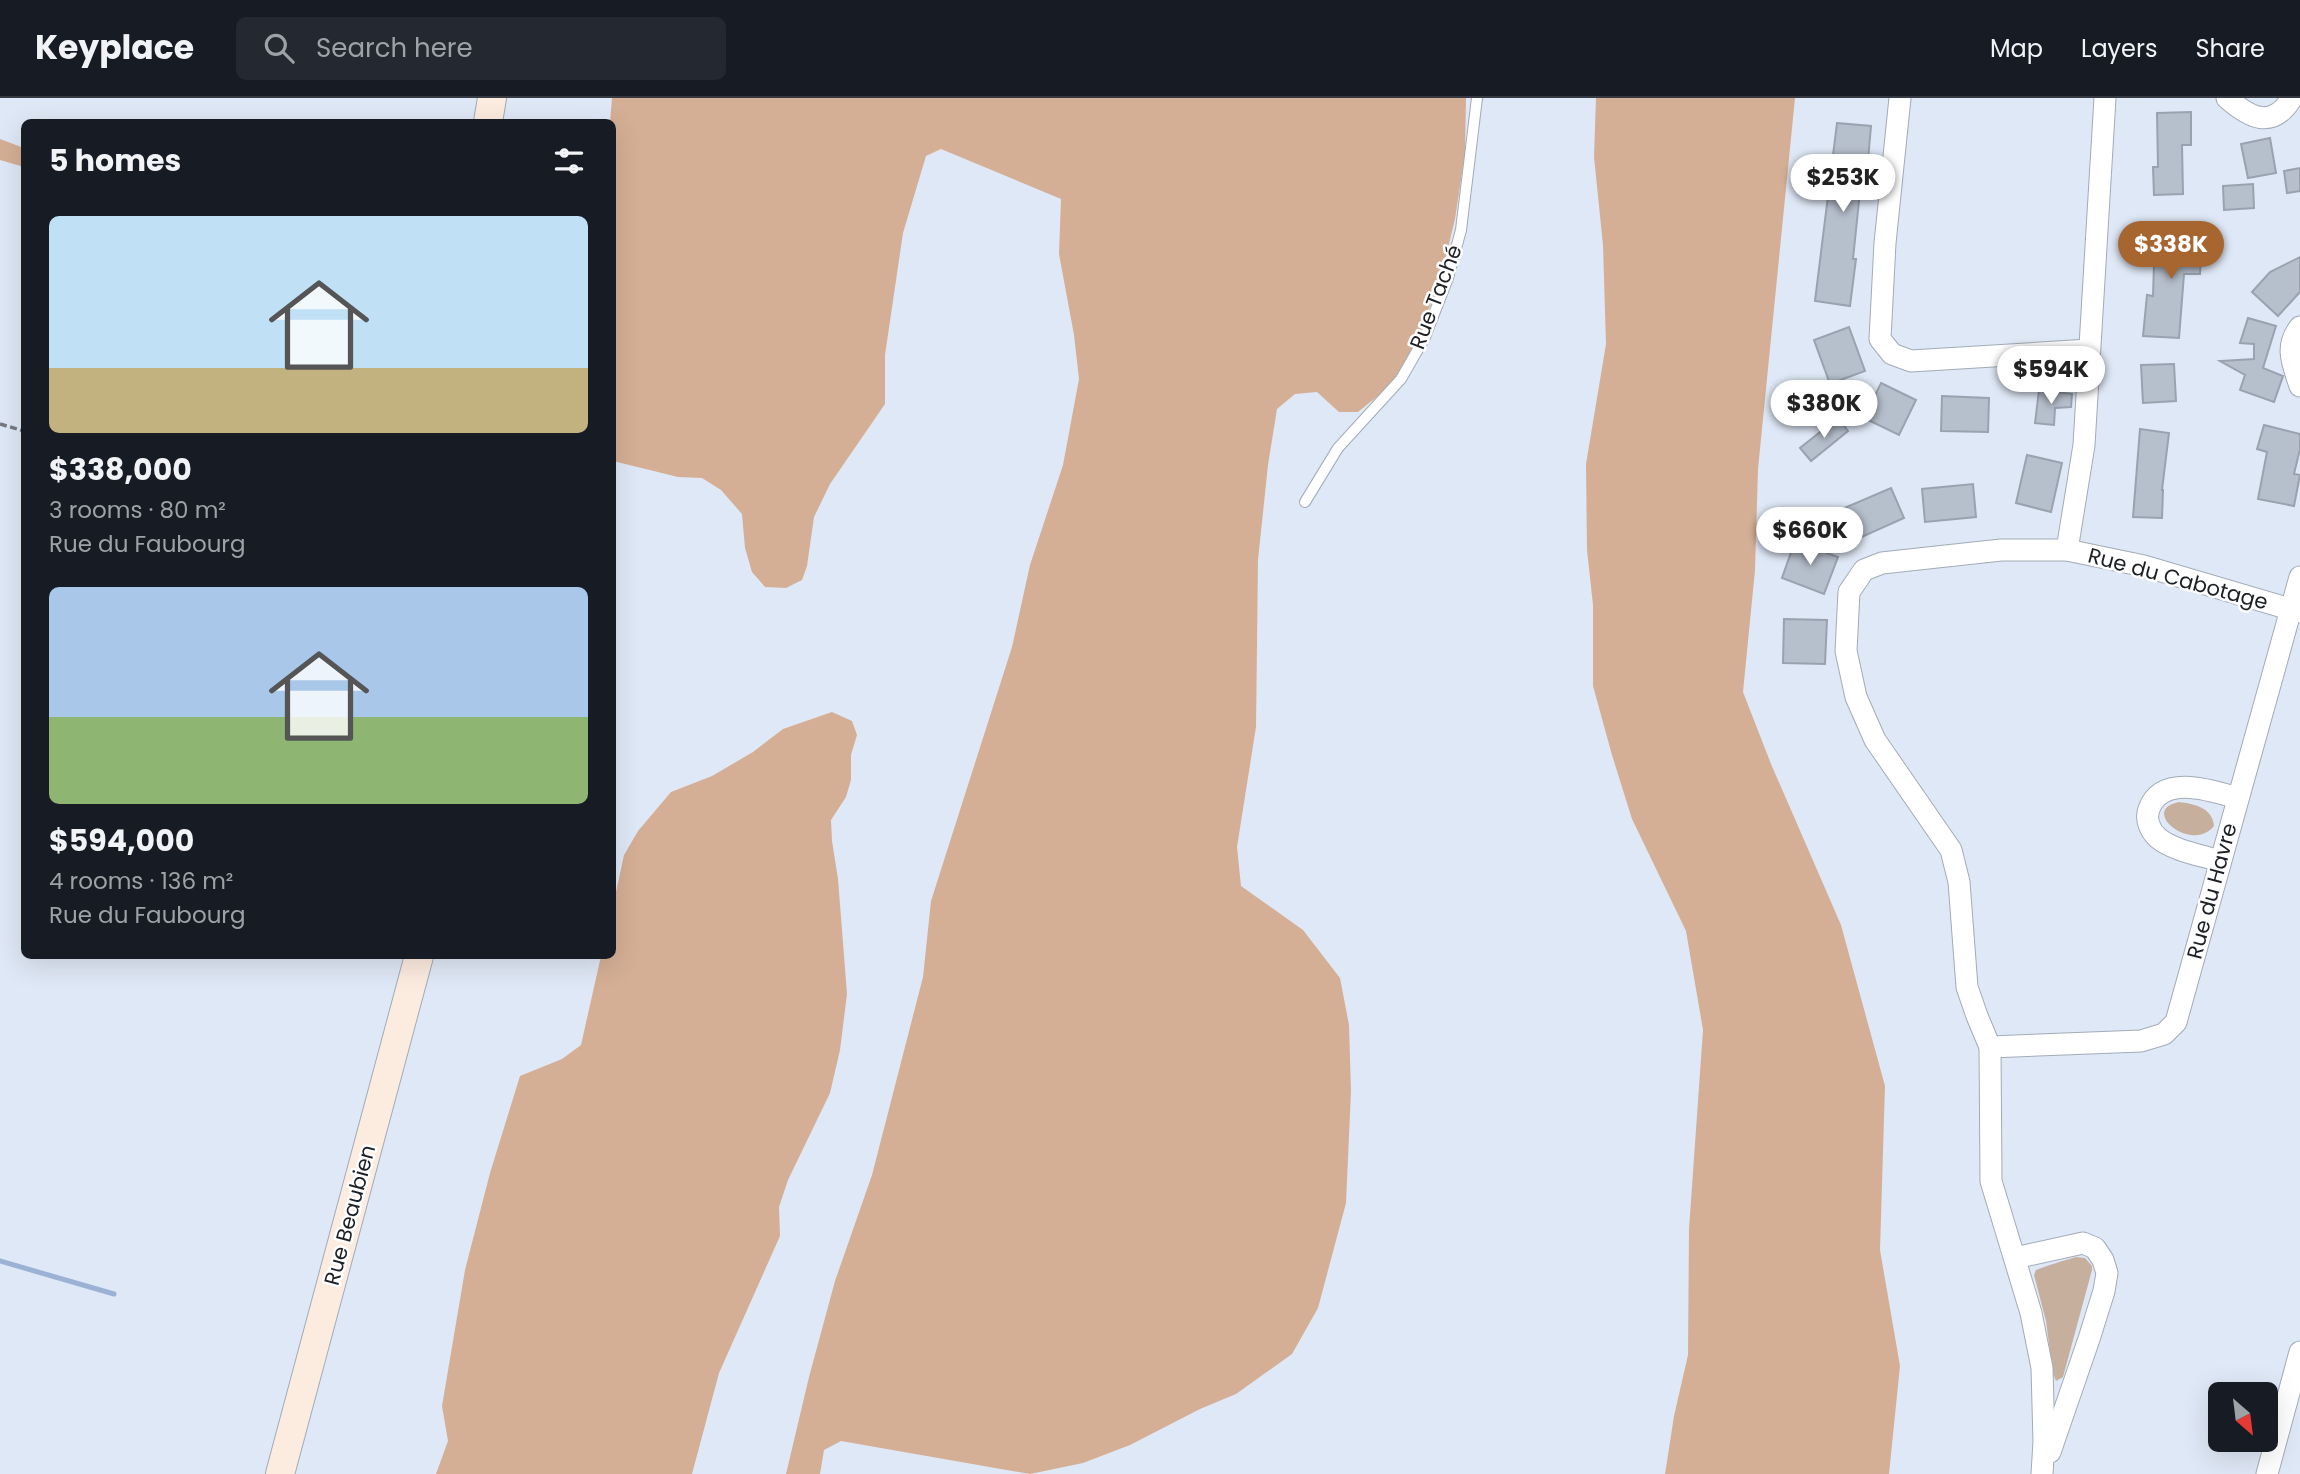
<!DOCTYPE html>
<html lang="en">
<head>
<meta charset="utf-8">
<style>
  :root { --surface:#171b24; --page:#242831; --text:#f1f3f6; --muted:#9ea1a6; --line:#363941; --accent:#a76630 }
  body { margin:0; font-family:Poppins,sans-serif; background:var(--page); color:var(--text); height:100vh; display:flex; flex-direction:column; font-size:26px; white-space:nowrap }
  * { box-sizing:border-box; margin:0 }
  p { font-size:23px; color:var(--muted) }
  .icon { flex:none; width:38px; height:38px; fill:none; stroke:currentColor; stroke-width:2; stroke-linecap:round; stroke-linejoin:round }
  .map { position:relative; flex:1; overflow:hidden }
  .side { position:absolute; left:21px; top:21px; width:595px; height:840px; display:flex; flex-direction:column; background:var(--surface); border-radius:10px; box-shadow:0 7px 28px #0002 }
  .side>* { flex:none }
  .needle { width:46px; rotate:152deg }
  .controls { position:absolute; left:2208px; top:1284px; display:grid; gap:14px }
  .controls a { display:grid; place-items:center; width:70px; height:70px; border-radius:10px; background:var(--surface); box-shadow:0 7px 28px #0002; font-size:35px }
  .price { position:absolute; translate:-50% -60px; padding:0 16px; border-radius:24px; background:#fff; color:#222; font-size:23px; line-height:46px; filter:drop-shadow(0 2px 4px #0008) }
  .price::after { content:''; position:absolute; left:50%; top:42px; width:21px; height:16px; margin-left:-10px; background:inherit; clip-path:polygon(0 0,100% 0,50% 100%) }
  .price.on { background:var(--accent); color:#fff }
  ul { padding:0; list-style:none }
  li { display:grid; align-content:center; gap:14px; height:371px; padding:0 28px }
  li span { display:grid; place-items:center; height:217px; border-radius:10px; color:#555 }
  li>.icon { margin-inline-start:auto }
  span .icon { width:126px; height:126px; fill:#fffc; stroke-width:1 }
  li b { font-size:30px }
  h2 { display:flex; justify-content:space-between; align-items:center; height:84px; padding:0 28px; font-size:30px }
  header { display:flex; align-items:center; gap:42px; box-sizing:border-box; height:98px; padding:0 35px; background:var(--surface); border-bottom:2px solid var(--line) }
  header strong { font-size:33px }
  nav { display:flex; gap:38px; margin-inline-start:auto; font-size:24px }
  .search { width:490px; height:63px; background:var(--page); display:flex; align-items:center; gap:18px; box-sizing:border-box; padding:0 24px; border-radius:10px; color:var(--muted); font-size:26px }
  .map>svg:first-child { display:block }
  .green { fill:#c7af9e }
  .forest { fill:#d4af95 }
  .lines { fill:none; stroke-linecap:round; stroke-linejoin:round }
  .stream { stroke:#9cb2d5; stroke-width:5 }
  .building { fill:#b6bfcc; stroke:#9aa2af; stroke-width:2 }
  .service-casing { stroke:#a2abb8; stroke-width:12 }
  .minor-casing { stroke:#a2abb8; stroke-width:23 }
  .secondary-casing { stroke:#a2abb8; stroke-width:30 }
  .path { stroke:#757a83; stroke-width:3.5; stroke-dasharray:7 3.5; stroke-linecap:butt }
  .service { stroke:#fff; stroke-width:10 }
  .minor { stroke:#fff; stroke-width:21 }
  .secondary { stroke:#fcebdf; stroke-width:28 }
  .labels { text-anchor:middle; stroke-width:5; stroke-linejoin:round; paint-order:stroke }
  .street-label { font-size:21px; fill:#1c1f24; stroke:#fff }
</style>
</head>
<body>
<header>
<strong>Keyplace</strong>
<div class="search"><svg class="icon" aria-label="search" viewBox="0 0 24 24"><circle cx="10" cy="10" r="6"/><path d="M15 15l6 6"/></svg>Search here</div>
<nav><a>Map</a><a>Layers</a><a>Share</a></nav>
</header>
<div class="map">
<svg width="2300" height="1376" viewBox="0 0 2300 1376">
  <rect width="100%" height="100%" fill="#dfe8f6"/>
  <g class="green">
    <path d="M2179,704C2194,706 2212,709 2214,728C2192,756 2138,712 2179,704Z"/>
    <path d="M2076,1159L2085,1160L2092,1168V1172L2063,1279L2056,1283L2053,1276L2046,1223L2034,1177L2036,1172C2048,1167 2063,1163 2076,1159Z"/>
  </g>
  <g class="forest">
    <path d="M612,0H1466L1465,55L1455,121L1442,175L1411,259L1384,293L1358,314H1339L1317,294L1295,296L1277,311L1268,367L1258,462L1256,629L1237,749L1241,788L1303,832L1340,880L1349,927L1351,993L1346,1105L1318,1210L1292,1256L1236,1296L1200,1311L1130,1347L1083,1365L1030,1376L841,1343L824,1352L820,1376H786L809,1279L835,1183L872,1077L923,879L931,803L1012,549L1030,467L1063,367L1079,281L1074,237L1059,156L1061,101L941,51L926,58L903,135L885,257V306L830,386L814,419L807,468L802,482L786,490L765,489L752,474L745,450L742,416L721,392L702,380L678,379L613,363L612,24H610Z"/>
    <path d="M1596,0H1795L1758,371L1755,472L1743,594L1771,666L1841,827L1885,988L1880,1152L1900,1268L1889,1376H1665L1674,1318L1688,1257L1689,1131L1703,932L1686,833L1632,721L1612,657L1593,588V507L1587,452L1586,366L1606,246L1603,147L1594,59Z"/>
    <path d="M0,41L24,50V69L0,62Z"/>
    <path d="M832,614L852,623L857,637L851,657V682L846,699L831,722L832,743L838,781L847,896L840,952L830,995L788,1082L779,1109L780,1138L719,1275L692,1376H436L448,1343L442,1308L465,1172L490,1075L520,978L562,961L581,947L601,858H612L613,808L624,757L638,733L671,694L712,678L753,654L783,631Z"/>
  </g>
  <g class="lines">
    <path class="stream" d="M0,1163L114,1196"/>
  </g>
  <g class="building">
    <path d="M2191,14V47H2182L2183,96L2154,97L2153,69H2158L2157,15Z"/>
    <path d="M1837,25L1871,28L1867,74H1862L1853,161H1856L1850,208L1815,203Z"/>
    <path d="M2270,40L2276,75L2248,80L2241,46Z"/>
    <path d="M2300,70V93L2287,95L2284,73Z"/>
    <path d="M2253,86L2254,110L2224,112L2223,88Z"/>
    <path d="M2155,133L2202,135L2200,176H2184L2179,240L2143,238L2147,197L2153,198Z"/>
    <path d="M2300,159V194L2278,218L2252,194L2270,174Z"/>
    <path d="M2248,220L2276,228L2263,270L2283,278L2274,304L2240,292L2245,277L2220,263L2254,261V246L2240,245Z"/>
    <path d="M1849,229L1865,273L1830,286L1814,242Z"/>
    <path d="M2174,266L2176,303L2143,305L2141,267Z"/>
    <path d="M1881,285L1916,302L1899,337L1864,320Z"/>
    <path d="M2039,292L2072,296L2071,309L2055,310L2054,327L2035,325Z"/>
    <path d="M1942,298L1989,300L1988,334L1941,333Z"/>
    <path d="M1838,320L1848,333L1811,363L1800,350Z"/>
    <path d="M2264,327L2300,336V351L2294,376L2300,377L2294,408L2258,401L2267,354L2257,351Z"/>
    <path d="M2140,331L2169,335L2162,392H2163L2162,420L2133,419Z"/>
    <path d="M2027,357L2062,365L2051,414L2016,405Z"/>
    <path d="M1973,386L1976,419L1925,424L1922,391Z"/>
    <path d="M1891,390L1904,420L1855,442L1842,411Z"/>
    <path d="M1795,443L1838,459L1824,496L1782,480Z"/>
    <path d="M1784,521L1827,522L1825,566L1783,565Z"/>
  </g>
  <g class="lines">
    <g class="service-casing">
      <path id="service" d="M1305,404L1338,350L1401,281L1425,239L1448,180L1461,132L1477,0"/>
    </g>
    <g class="minor-casing">
      <g id="minor">
        <path d="M1900,0L1885,145L1880,241L1892,256L1911,263L2089,252"/>
        <path d="M2227,0C2250,20 2272,32 2292,0"/>
        <path d="M2300,229C2284,249 2293,266 2300,288"/>
        <path d="M2067,452L2084,347L2105,0"/>
        <path d="M2220,763C2201,757 2174,753 2158,740C2150,733 2145,721 2149,711C2162,676 2210,692 2237,700"/>
        <path d="M1990,949L2141,943L2164,936L2176,924L2300,479"/>
        <path d="M2015,1160L2083,1145L2095,1150L2103,1162L2107,1175L2104,1193L2089,1241L2050,1354"/>
        <path d="M2042,1376L2044,1344L2042,1270L2031,1215L1991,1083L1990,949L1977,918L1967,889L1959,784L1951,752L1875,642L1856,599L1846,553L1849,494L1864,472L1882,465L2001,452H2067L2144,468L2300,514"/>
        <path d="M2267,1376L2300,1254"/>
      </g>
    </g>
    <g class="secondary-casing">
      <g id="secondary">
        <path d="M488,24L492,0"/>
        <path d="M280,1376L419,858"/>
      </g>
    </g>
    <path class="path" d="M0,326L24,333"/>
    <use href="#service" class="service"/>
    <use href="#minor" class="minor"/>
    <use href="#secondary" class="secondary"/>
  </g>
  <g class="labels">
    <g class="street-label">
      <text transform="translate(1436 199) rotate(-69)" y="7">Rue Taché</text>
      <text transform="translate(2178 481) rotate(15)" y="7">Rue du Cabotage</text>
      <text transform="translate(2212 793) rotate(-75)" y="7">Rue du Havre</text>
      <text transform="translate(350 1117) rotate(-75)" y="7">Rue Beaubien</text>
    </g>
  </g>
</svg>
<div class="controls">
<a><svg class="needle" viewBox="-14 -14 28 28"><path d="M0-13l5 13h-10z" fill="#e53935"/><path d="M0 13l5-13h-10z" fill="#9ea1a6"/></svg></a>
</div>
<b class="price" style="left:1843px;top:116px">$253K</b>
<b class="price on" style="left:2171px;top:183px">$338K</b>
<b class="price" style="left:2051px;top:308px">$594K</b>
<b class="price" style="left:1824px;top:342px">$380K</b>
<b class="price" style="left:1810px;top:469px">$660K</b>
<section class="side">
<h2>5 homes<svg class="icon" aria-label="filters" viewBox="0 0 24 24"><path d="M4 7h16M4 17h16"/><circle cx="9" cy="7" r="2"/><circle cx="15" cy="17" r="2"/></svg></h2>
<ul>
<li><span style="background:linear-gradient(#bfe0f5 70%,#c2b280 0)"><svg class="icon" aria-label="home" viewBox="0 0 24 24"><path d="M3 11l9-7 9 7M6 9v11h12V9"/></svg></span><div><b>$338,000</b><p>3 rooms · 80 m²</p><p>Rue du Faubourg</p></div></li>
<li><span style="background:linear-gradient(#a9c7e8 60%,#8fb573 0)"><svg class="icon" aria-label="home" viewBox="0 0 24 24"><path d="M3 11l9-7 9 7M6 9v11h12V9"/></svg></span><div><b>$594,000</b><p>4 rooms · 136 m²</p><p>Rue du Faubourg</p></div></li>
</ul>
</section>
</div>
</body>
</html>
